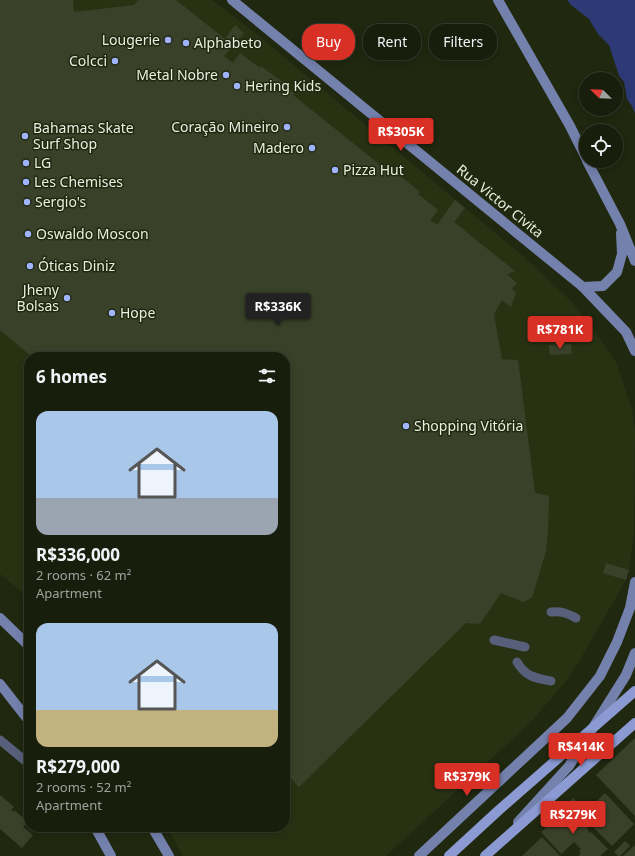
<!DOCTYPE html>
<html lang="en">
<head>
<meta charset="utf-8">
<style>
  :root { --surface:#181e0c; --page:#212715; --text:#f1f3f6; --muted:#9fa29d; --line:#363c2d; --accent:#d93025 }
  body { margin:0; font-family:"Noto Sans",sans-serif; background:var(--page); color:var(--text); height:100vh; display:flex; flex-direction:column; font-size:15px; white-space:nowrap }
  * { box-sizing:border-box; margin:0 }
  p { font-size:13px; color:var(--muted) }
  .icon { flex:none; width:22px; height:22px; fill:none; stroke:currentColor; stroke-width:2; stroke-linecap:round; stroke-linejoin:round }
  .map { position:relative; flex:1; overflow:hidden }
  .panel { position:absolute; left:24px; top:352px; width:266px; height:480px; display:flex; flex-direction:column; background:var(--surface); border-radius:16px; box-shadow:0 2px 10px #0003,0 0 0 1px var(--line) }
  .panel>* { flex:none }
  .top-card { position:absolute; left:302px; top:24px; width:273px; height:36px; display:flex; gap:8px }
  .needle { width:26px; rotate:293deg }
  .buttons { position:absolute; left:579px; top:72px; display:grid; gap:8px }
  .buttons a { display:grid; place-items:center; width:44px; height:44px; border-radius:50%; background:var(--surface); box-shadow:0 2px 10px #0003,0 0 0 1px var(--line); font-size:20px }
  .price { position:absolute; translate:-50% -34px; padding:0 9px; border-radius:4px; background:var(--accent); color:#fff; font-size:13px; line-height:26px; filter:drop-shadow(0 1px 2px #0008) }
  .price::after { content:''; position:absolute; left:50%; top:24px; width:12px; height:9px; margin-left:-6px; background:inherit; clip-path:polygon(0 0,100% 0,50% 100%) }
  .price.selected { background:#222; color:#fff }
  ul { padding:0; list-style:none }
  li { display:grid; align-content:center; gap:8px; height:212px; padding:0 12px }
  li span { display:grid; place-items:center; height:124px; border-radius:12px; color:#555 }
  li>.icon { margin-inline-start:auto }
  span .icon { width:72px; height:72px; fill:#fffc; stroke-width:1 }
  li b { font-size:17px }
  h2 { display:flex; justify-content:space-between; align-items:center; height:48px; padding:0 12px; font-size:17px }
  .chip { padding:0 14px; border-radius:16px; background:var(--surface); box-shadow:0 2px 10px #0003,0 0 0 1px var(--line); font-size:14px; line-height:36px }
  .chip.selected { background:var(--accent); color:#fff }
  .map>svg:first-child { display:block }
  .built { fill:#283213 }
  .water { fill:#2e3a75 }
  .building { fill:#394229 }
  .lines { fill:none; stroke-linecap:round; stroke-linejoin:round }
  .lane { stroke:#585f7b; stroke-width:9 }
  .secondary { stroke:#7481ad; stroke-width:10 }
  .primary-bridge { stroke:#8b9ad3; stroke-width:10 }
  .poi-dot { fill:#a0b3fd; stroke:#202810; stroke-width:1.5 }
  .labels { text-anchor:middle; stroke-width:3; stroke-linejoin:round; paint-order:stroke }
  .poi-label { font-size:14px; fill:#e9efe0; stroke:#202810; text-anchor:start }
  .street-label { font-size:14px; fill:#e9efe0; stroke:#202810 }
</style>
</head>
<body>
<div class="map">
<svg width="635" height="856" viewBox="0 0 635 856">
  <rect width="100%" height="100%" fill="#202810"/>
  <path class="built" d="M0,0H212L254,32L523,256L571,301L592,327L617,364L632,409L635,428L634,533L629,570L626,580L577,665L565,682L531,722L386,856H183L167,827H285V357H29V598L0,574Z"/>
  <path class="water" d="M567,0H635V113L632,106L627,99L624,82L619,76L609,45L598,34L589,19L571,5Z"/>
  <g class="building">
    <path d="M0,0H73L74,12L134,5L138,0H176L225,39L235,25L244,33L224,56L233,63L240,53L260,68L261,66L289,87L288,89L294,93L293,95L384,168L386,167L392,171L393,170L420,192L418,194L438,210L430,220L437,225L455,200L465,208L454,222L515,271L507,274L517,283L512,289L516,293L511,307L502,300L494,314L502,359L518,360L535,493L549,496L548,531L546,551L532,598L523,602L501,593L480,624L466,623L299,787L285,772V357H32L0,330Z"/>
    <path d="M571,344L572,354L550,355L549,345Z"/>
    <path d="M606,563L629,570L626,580L603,573Z"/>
    <path d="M635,738V816L596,775Z"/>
    <path d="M605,793L634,824L612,846L579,813L583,808L586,811Z"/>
    <path d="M0,795L14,807L11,810L13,812L14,810L28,822L23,827L33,835L22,848L0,829Z"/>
    <path d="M573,798L580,805L575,809L569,802Z"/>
    <path d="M568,807L588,828L587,829L590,833L591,832L608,849L600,856H578L581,853L579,851L581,849L574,842L561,854L541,832Z"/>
    <path d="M542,837L560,856H522Z"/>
    <path d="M625,841L630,846L620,856H618L614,852Z"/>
    <path d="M635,845V856H623Z"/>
  </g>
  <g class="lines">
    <g class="lane">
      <path d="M551,612C561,611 567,613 576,618"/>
      <path d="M494,640L525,647"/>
      <path d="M517,662C526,677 535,678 551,681"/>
      <path d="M0,740L29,764"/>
    </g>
    <g class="secondary">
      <path d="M232,0L583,287L626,332L635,351"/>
      <path d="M498,0L570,126L586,158"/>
      <path d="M587,161L620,224L635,261"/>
      <path d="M583,287L603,286L617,272L622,254L621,233"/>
      <path d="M0,618L29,646"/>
      <path d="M0,684L29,721"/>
      <path d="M518,822L569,766L626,675L635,653"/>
      <path d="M95,827L111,856"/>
      <path d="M152,827L169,856"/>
      <path d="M419,856L567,718L600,676L617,642L630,608L635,582"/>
    </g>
    <g class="primary-bridge">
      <path d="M449,856L499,810L635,691"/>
      <path d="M485,856L635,723"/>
    </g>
  </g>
  <g class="poi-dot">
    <circle cx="168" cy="40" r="4"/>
    <circle cx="186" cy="43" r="4"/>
    <circle cx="115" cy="61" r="4"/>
    <circle cx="226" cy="75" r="4"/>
    <circle cx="237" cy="86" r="4"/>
    <circle cx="287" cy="127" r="4"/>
    <circle cx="25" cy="136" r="4"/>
    <circle cx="312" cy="148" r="4"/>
    <circle cx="26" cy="163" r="4"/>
    <circle cx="335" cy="170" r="4"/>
    <circle cx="26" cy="182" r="4"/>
    <circle cx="27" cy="202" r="4"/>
    <circle cx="28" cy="234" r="4"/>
    <circle cx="30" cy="266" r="4"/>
    <circle cx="67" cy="298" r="4"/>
    <circle cx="112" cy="313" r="4"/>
    <circle cx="406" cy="426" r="4"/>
  </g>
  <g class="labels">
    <g class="poi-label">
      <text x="160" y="45" text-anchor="end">Lougerie</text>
      <text x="194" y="48">Alphabeto</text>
      <text x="107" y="66" text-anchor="end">Colcci</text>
      <text x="218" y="80" text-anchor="end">Metal Nobre</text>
      <text x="245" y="91">Hering Kids</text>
      <text x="279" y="132" text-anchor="end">Coração Mineiro</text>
      <text x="33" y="133">Bahamas Skate<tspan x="33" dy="16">Surf Shop</tspan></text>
      <text x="304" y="153" text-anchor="end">Madero</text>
      <text x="34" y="168">LG</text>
      <text x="343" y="175">Pizza Hut</text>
      <text x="34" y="187">Les Chemises</text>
      <text x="35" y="207">Sergio's</text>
      <text x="36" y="239">Oswaldo Moscon</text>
      <text x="38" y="271">Óticas Diniz</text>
      <text x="59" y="295" text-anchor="end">Jheny<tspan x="59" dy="16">Bolsas</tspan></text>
      <text x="120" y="318">Hope</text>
      <text x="414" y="431">Shopping Vitória</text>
    </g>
    <g class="street-label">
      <text transform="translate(500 201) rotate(39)" y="5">Rua Victor Civita</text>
    </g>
  </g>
</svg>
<div class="buttons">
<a><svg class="needle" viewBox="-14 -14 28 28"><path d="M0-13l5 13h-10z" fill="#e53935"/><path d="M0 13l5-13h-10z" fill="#9fa29d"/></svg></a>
<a><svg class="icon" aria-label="locate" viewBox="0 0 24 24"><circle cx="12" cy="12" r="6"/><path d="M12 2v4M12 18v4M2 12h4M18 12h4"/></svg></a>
</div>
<b class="price" style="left:401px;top:152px">R$305K</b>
<b class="price selected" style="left:278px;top:327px">R$336K</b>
<b class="price" style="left:560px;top:350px">R$781K</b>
<b class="price" style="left:581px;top:767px">R$414K</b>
<b class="price" style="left:467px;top:797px">R$379K</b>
<b class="price" style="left:573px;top:835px">R$279K</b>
<div class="top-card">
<a class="chip selected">Buy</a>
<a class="chip">Rent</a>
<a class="chip">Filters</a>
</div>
<section class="panel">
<h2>6 homes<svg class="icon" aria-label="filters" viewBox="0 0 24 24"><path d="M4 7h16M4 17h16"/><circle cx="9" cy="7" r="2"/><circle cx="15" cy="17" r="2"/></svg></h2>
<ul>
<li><span style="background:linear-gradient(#a9c7e8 70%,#9aa5b1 0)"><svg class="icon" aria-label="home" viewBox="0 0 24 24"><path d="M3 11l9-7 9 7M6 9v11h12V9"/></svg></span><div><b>R$336,000</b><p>2 rooms · 62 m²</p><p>Apartment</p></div></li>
<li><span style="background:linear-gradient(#a9c7e8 70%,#c2b280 0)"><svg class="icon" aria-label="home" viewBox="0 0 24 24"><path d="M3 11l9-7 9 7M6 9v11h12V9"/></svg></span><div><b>R$279,000</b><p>2 rooms · 52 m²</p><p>Apartment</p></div></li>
</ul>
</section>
</div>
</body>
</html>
